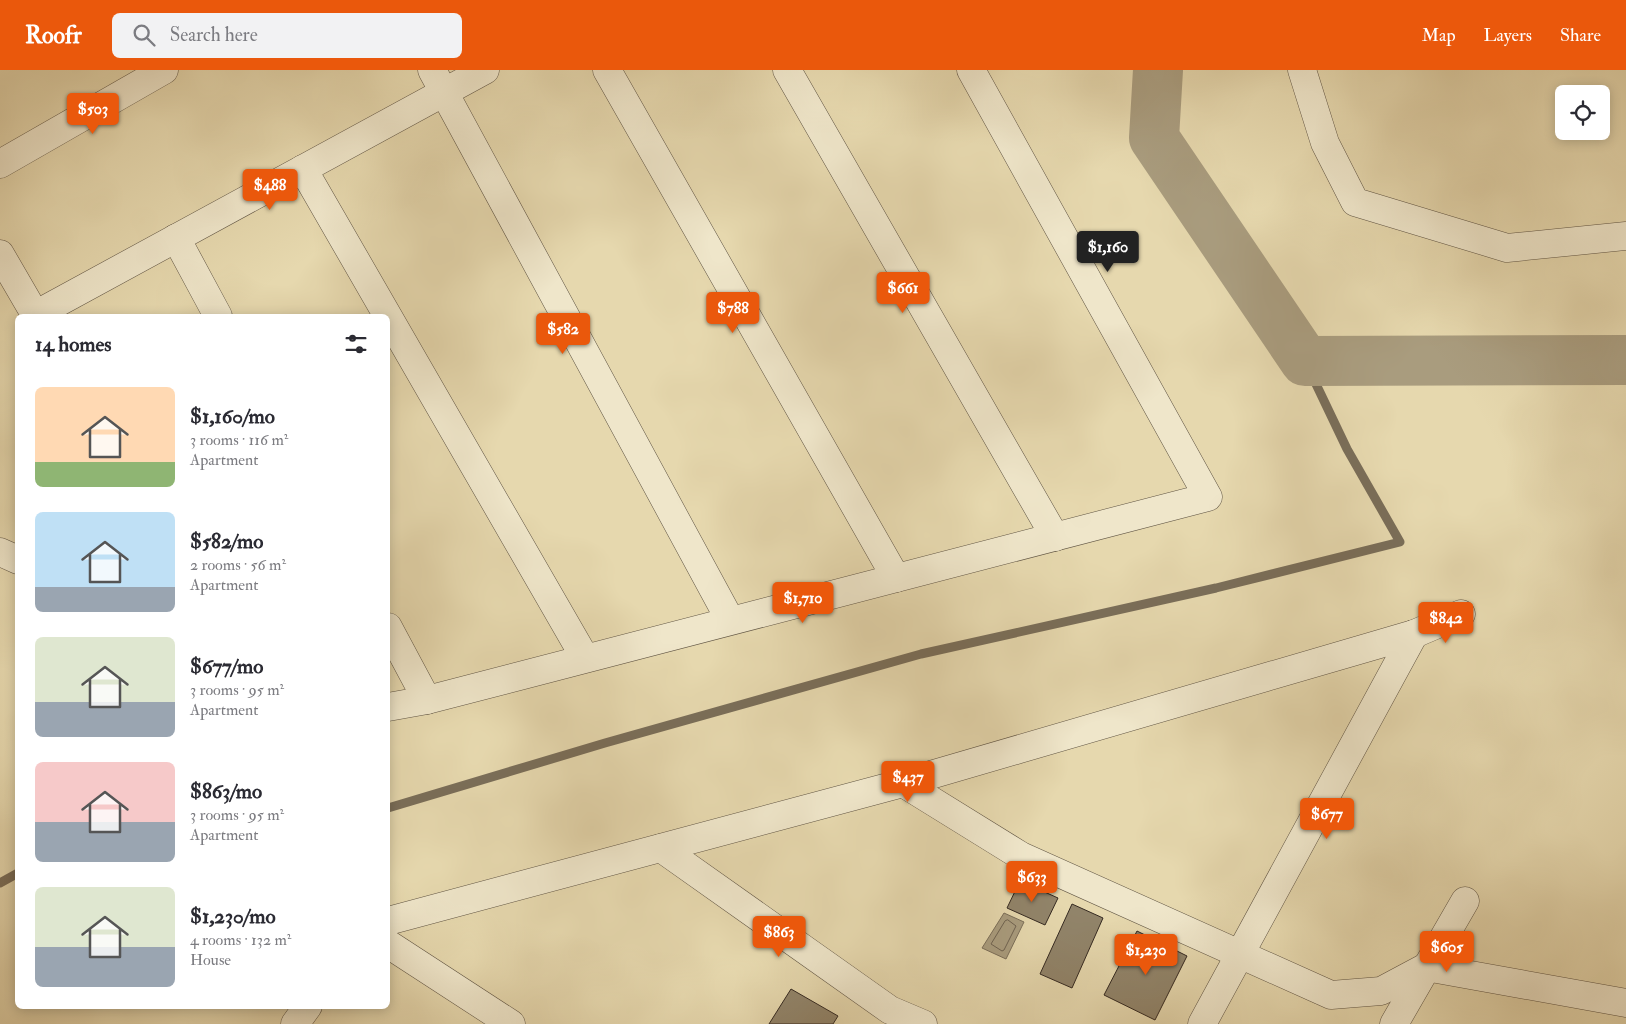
<!DOCTYPE html>
<html lang="en">
<head>
<meta charset="utf-8">
<style>
  :root { --surface:#fff; --page:#f2f2f3; --text:#2b2b33; --muted:#7c7c81; --accent:#ea580c }
  body { margin:0; font-family:"IM FELL Double Pica",serif; background:var(--page); color:var(--text); height:100vh; display:flex; flex-direction:column; font-size:19px; white-space:nowrap }
  * { box-sizing:border-box; margin:0 }
  p { font-size:16px; color:var(--muted) }
  .icon { flex:none; width:28px; height:28px; fill:none; stroke:currentColor; stroke-width:2; stroke-linecap:round; stroke-linejoin:round }
  .map { position:relative; flex:1; overflow:hidden }
  .sheet { position:absolute; left:15px; top:244px; width:375px; height:695px; display:flex; flex-direction:column; background:var(--surface); border-radius:8px; box-shadow:0 2px 12px #0003 }
  .sheet>* { flex:none }
  .tools { position:absolute; left:1555px; top:15px; display:grid; gap:10px }
  .tools a { display:grid; place-items:center; width:55px; height:55px; border-radius:8px; background:var(--surface); box-shadow:0 2px 12px #0003; font-size:25px }
  .price { position:absolute; translate:-50% -42px; padding:0 11px; border-radius:5px; background:var(--accent); color:#fff; font-size:16px; line-height:32px; filter:drop-shadow(0 1px 2px #0008) }
  .price::after { content:''; position:absolute; left:50%; top:30px; width:15px; height:11px; margin-left:-8px; background:inherit; clip-path:polygon(0 0,100% 0,50% 100%) }
  .price.current { background:#222; color:#fff }
  ul { padding:0; list-style:none }
  li { display:flex; align-items:center; gap:15px; height:125px; padding:0 20px }
  li span { display:grid; place-items:center; flex:none; width:140px; height:100px; border-radius:8px; color:#555 }
  li>.icon { margin-inline-start:auto }
  span .icon { width:60px; height:60px; fill:#fffc; stroke-width:1 }
  li b { font-size:21px }
  h2 { display:flex; justify-content:space-between; align-items:center; height:60px; padding:0 20px; font-size:21px }
  header { display:flex; align-items:center; gap:30px; box-sizing:border-box; height:70px; padding:0 25px; background:var(--accent); color:#fff }
  header strong { font-size:24px }
  nav { display:flex; gap:28px; margin-inline-start:auto; font-size:18px }
  .search { width:350px; height:45px; background:var(--page); display:flex; align-items:center; gap:12px; box-sizing:border-box; padding:0 18px; border-radius:8px; color:var(--muted); font-size:19px }
  .map>svg:first-child { display:block }
  .water { fill:#a99c7e; stroke:#7a6e59 }
  .lines { fill:none; stroke-linecap:round; stroke-linejoin:round }
  .shore { stroke:#6e6250; stroke-width:1 }
  .stream { stroke:#7a6e59; stroke-width:9 }
  .river { stroke:#a99c7e; stroke-width:50 }
  .building { fill:#91846a; stroke:#342921 }
  .street-casing { stroke:#605544; stroke-width:29 }
  .street { stroke:#efe6ca; stroke-width:28 }
</style>
</head>
<body>
<header>
<strong>Roofr</strong>
<div class="search"><svg class="icon" aria-label="search" viewBox="0 0 24 24"><circle cx="10" cy="10" r="6"/><path d="M15 15l6 6"/></svg>Search here</div>
<nav><a>Map</a><a>Layers</a><a>Share</a></nav>
</header>
<div class="map">
<svg width="1626" height="954" viewBox="0 0 1626 954">
  <rect width="100%" height="100%" fill="#e6d8ae"/>
  <filter id="stains"><feTurbulence type="fractalNoise" baseFrequency=".004" numOctaves="4"/><feColorMatrix values="0 0 0 0 .2 0 0 0 0 .09 0 0 0 0 .02 0 0 0 .5 -.17"/></filter>
  <radialGradient id="worn" r=".72"><stop offset=".6" stop-color="#630" stop-opacity="0"/><stop offset="1" stop-color="#630" stop-opacity=".3"/></radialGradient>
  <path class="water" d="M1004,843L1024,852L1006,889L982,878Z"/>
  <g class="lines">
    <path class="shore" d="M1008,850L1016,856L1004,880L1002,881L991,874L1005,851Z"/>
    <g class="stream">
      <path d="M388,738L605,673L921,584L1216,518L1400,472L1347,379L1305,291"/>
      <path d="M0,813L18,803"/>
    </g>
    <path class="river" d="M1158,0L1154,68L1305,291L1626,290"/>
  </g>
  <g class="building">
    <path d="M1020,811L1058,828L1045,855L1007,838Z"/>
    <path d="M1072,834L1103,848L1072,918L1040,904Z"/>
    <path d="M1137,861L1187,886L1155,950L1104,925Z"/>
    <path d="M791,919L838,946L833,954H769Z"/>
  </g>
  <g class="lines">
    <g class="street-casing">
      <g id="street">
        <path d="M432,0L730,550"/>
        <path d="M607,0L896,508"/>
        <path d="M787,0L1055,467"/>
        <path d="M1302,0L1325,73L1355,132L1507,178L1626,166"/>
        <path d="M0,94L164,0"/>
        <path d="M303,99L585,588"/>
        <path d="M176,168L218,246"/>
        <path d="M0,184L36,246"/>
        <path d="M35,245L485,0"/>
        <path d="M0,482L18,490"/>
        <path d="M388,557L427,630"/>
        <path d="M388,637L427,630L1208,427L971,0"/>
        <path d="M903,713L1021,786L1331,925L1381,921L1426,897L1626,933"/>
        <path d="M661,778L890,940L923,954"/>
        <path d="M388,851L903,713L1414,564L1461,544"/>
        <path d="M388,874L511,954"/>
        <path d="M295,954L308,936"/>
        <path d="M1202,954L1414,564"/>
        <path d="M1394,954L1465,831"/>
      </g>
    </g>
    <use href="#street" class="street"/>
  </g>
  <rect width="100%" height="100%" filter="url(#stains)"/>
  <rect width="100%" height="100%" fill="url(#worn)"/>
</svg>
<div class="tools">
<a><svg class="icon" aria-label="locate" viewBox="0 0 24 24"><circle cx="12" cy="12" r="6"/><path d="M12 2v4M12 18v4M2 12h4M18 12h4"/></svg></a>
</div>
<b class="price" style="left:93px;top:65px">$503</b>
<b class="price" style="left:270px;top:141px">$488</b>
<b class="price current" style="left:1108px;top:203px">$1,160</b>
<b class="price" style="left:903px;top:244px">$661</b>
<b class="price" style="left:733px;top:264px">$788</b>
<b class="price" style="left:563px;top:285px">$582</b>
<b class="price" style="left:803px;top:554px">$1,710</b>
<b class="price" style="left:1446px;top:574px">$842</b>
<b class="price" style="left:908px;top:733px">$437</b>
<b class="price" style="left:1327px;top:770px">$677</b>
<b class="price" style="left:1032px;top:833px">$633</b>
<b class="price" style="left:779px;top:888px">$863</b>
<b class="price" style="left:1447px;top:903px">$605</b>
<b class="price" style="left:1146px;top:906px">$1,230</b>
<section class="sheet">
<h2>14 homes<svg class="icon" aria-label="filters" viewBox="0 0 24 24"><path d="M4 7h16M4 17h16"/><circle cx="9" cy="7" r="2"/><circle cx="15" cy="17" r="2"/></svg></h2>
<ul>
<li><span style="background:linear-gradient(#ffd9b3 75%,#8fb573 0)"><svg class="icon" aria-label="home" viewBox="0 0 24 24"><path d="M3 11l9-7 9 7M6 9v11h12V9"/></svg></span><div><b>$1,160/mo</b><p>3 rooms · 116 m²</p><p>Apartment</p></div></li>
<li><span style="background:linear-gradient(#bfe0f5 75%,#9aa5b1 0)"><svg class="icon" aria-label="home" viewBox="0 0 24 24"><path d="M3 11l9-7 9 7M6 9v11h12V9"/></svg></span><div><b>$582/mo</b><p>2 rooms · 56 m²</p><p>Apartment</p></div></li>
<li><span style="background:linear-gradient(#dfe7d0 65%,#9aa5b1 0)"><svg class="icon" aria-label="home" viewBox="0 0 24 24"><path d="M3 11l9-7 9 7M6 9v11h12V9"/></svg></span><div><b>$677/mo</b><p>3 rooms · 95 m²</p><p>Apartment</p></div></li>
<li><span style="background:linear-gradient(#f6c9c9 60%,#9aa5b1 0)"><svg class="icon" aria-label="home" viewBox="0 0 24 24"><path d="M3 11l9-7 9 7M6 9v11h12V9"/></svg></span><div><b>$863/mo</b><p>3 rooms · 95 m²</p><p>Apartment</p></div></li>
<li><span style="background:linear-gradient(#dfe7d0 60%,#9aa5b1 0)"><svg class="icon" aria-label="home" viewBox="0 0 24 24"><path d="M3 11l9-7 9 7M6 9v11h12V9"/></svg></span><div><b>$1,230/mo</b><p>4 rooms · 132 m²</p><p>House</p></div></li>
</ul>
</section>
</div>
</body>
</html>
